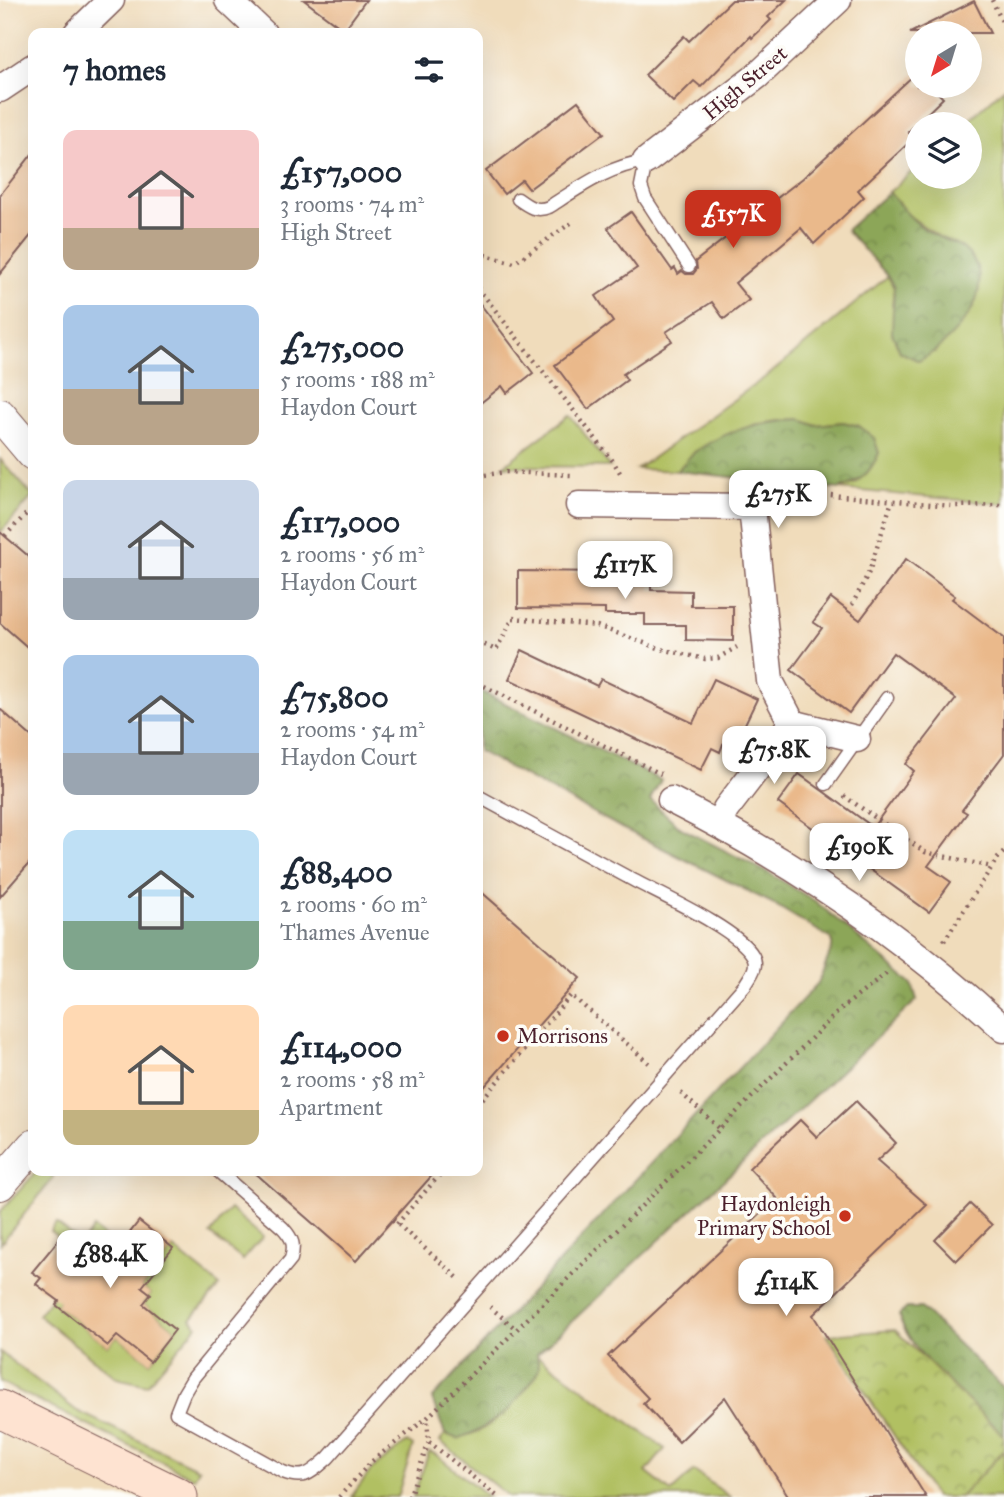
<!DOCTYPE html>
<html lang="en">
<head>
<meta charset="utf-8">
<style>
  :root { --surface:#fff; --page:#f6f6f7; --text:#1f2937; --muted:#747a83; --accent:#c8321e }
  body { margin:0; font-family:"IM FELL Great Primer",serif; background:var(--page); color:var(--text); height:100vh; display:flex; flex-direction:column; font-size:26px; white-space:nowrap }
  * { box-sizing:border-box; margin:0 }
  p { font-size:23px; color:var(--muted) }
  .icon { flex:none; width:38px; height:38px; fill:none; stroke:currentColor; stroke-width:2; stroke-linecap:round; stroke-linejoin:round }
  .map { position:relative; flex:1; overflow:hidden }
  .side { position:absolute; left:28px; top:28px; width:455px; height:1148px; display:flex; flex-direction:column; background:var(--surface); border-radius:14px; box-shadow:0 7px 28px #0002 }
  .side>* { flex:none }
  .needle { width:46px; rotate:218deg }
  .fabs { position:absolute; left:905px; top:21px; display:grid; gap:14px }
  .fabs a { display:grid; place-items:center; width:77px; height:77px; border-radius:50%; background:var(--surface); box-shadow:0 7px 28px #0002; font-size:35px }
  .price { position:absolute; translate:-50% -60px; padding:0 16px; border-radius:14px; background:#fff; color:#222; font-size:23px; line-height:46px; filter:drop-shadow(0 2px 4px #0008) }
  .price::after { content:''; position:absolute; left:50%; top:42px; width:21px; height:16px; margin-left:-10px; background:inherit; clip-path:polygon(0 0,100% 0,50% 100%) }
  .price.active { background:var(--accent); color:#fff }
  ul { padding:0; list-style:none }
  li { display:flex; align-items:center; gap:21px; height:175px; padding:0 35px }
  li span { display:grid; place-items:center; flex:none; width:196px; height:140px; border-radius:14px; color:#555 }
  li>.icon { margin-inline-start:auto }
  span .icon { width:84px; height:84px; fill:#fffc; stroke-width:1 }
  li b { font-size:30px }
  h2 { display:flex; justify-content:space-between; align-items:center; height:84px; padding:0 35px; font-size:30px }
  .map>svg:first-child { display:block }
  .grass { fill:#b1c062; stroke:#7e7046; stroke-width:2 }
  .forest { fill:url(#forest-crowns); stroke:#6b6242; stroke-width:2 }
  .park { fill:url(#park-crowns); stroke:#7e7046; stroke-width:2 }
  .building { fill:#eab98b }
  .lines { fill:none; stroke-linecap:round; stroke-linejoin:round }
  .service-casing { stroke:#84615d; stroke-width:15 }
  .minor-casing { stroke:#84615d; stroke-width:29 }
  .tertiary-casing { stroke:#84615d; stroke-width:34 }
  .secondary-casing { stroke:#84615d; stroke-width:39 }
  .path { stroke:#84615d; stroke-width:4.5; stroke-dasharray:2 5; stroke-linecap:butt }
  .service { stroke:#fff; stroke-width:12 }
  .minor { stroke:#fff; stroke-width:26 }
  .tertiary { stroke:#fff; stroke-width:32 }
  .secondary { stroke:#fee3d1; stroke-width:37 }
  .poi-dot { fill:#c8321e; stroke:#fdfcf7; stroke-width:2.5 }
  .labels { text-anchor:middle; stroke-width:7; stroke-linejoin:round; paint-order:stroke }
  .street-label { font-size:21px; fill:#4a1f2b; stroke:#fdfcf7 }
  .poi-label { font-size:21px; fill:#4a1f2b; stroke:#fdfcf7; text-anchor:start }
</style>
</head>
<body>
<div class="map">
<svg width="1004" height="1497" viewBox="0 0 1004 1497">
  <defs>
    <pattern id="forest-crowns" width="20" height="18" patternUnits="userSpaceOnUse" patternTransform="scale(1.75)"><rect width="20" height="18" fill="#8ca658"/><path d="M2 6a3 3 0 1 1 6 0M12 15a3 3 0 1 1 6 0" fill="none" stroke="#748749"/></pattern>
    <pattern id="park-crowns" width="20" height="18" patternUnits="userSpaceOnUse" patternTransform="scale(1.75)"><rect width="20" height="18" fill="#b1c062"/><path d="M2 6a3 3 0 1 1 6 0M12 15a3 3 0 1 1 6 0" fill="none" stroke="#929b51"/></pattern>
  </defs>
  <rect width="100%" height="100%" fill="#fdfcf7"/>
  <filter id="ink" filterUnits="userSpaceOnUse"><feTurbulence type="fractalNoise" baseFrequency=".0143" numOctaves="2"/><feDisplacementMap in="SourceGraphic" scale="14" xChannelSelector="R" yChannelSelector="G"/><feConvolveMatrix kernelMatrix="1 2 1 2 8 2 1 2 1" color-interpolation-filters="sRGB"/></filter>
  <filter id="wash" filterUnits="userSpaceOnUse"><feTurbulence type="fractalNoise" baseFrequency=".00686" numOctaves="4" result="noise"/><feDisplacementMap in="SourceGraphic" scale="28" xChannelSelector="R" yChannelSelector="G"/><feGaussianBlur stdDeviation="1.57" result="paint"/><feColorMatrix in="noise" values="0 0 0 0 0 0 0 0 0 0 0 0 0 0 0 0 0 1.4 0 .05"/><feComposite in="paint" operator="in"/></filter>
  <g filter="url(#wash)">
    <rect width="100%" height="100%" fill="#f0dcbb"/>
    <g class="grass">
      <path d="M1004,88V504L839,489L857,483L879,453L874,438L859,426L843,422L816,425L801,419L780,420L758,423L694,452L677,471L637,469L771,373L888,276L894,288L892,306L935,352L945,340L942,239L908,215L889,192L917,167V177H970V124H964Z"/>
      <path d="M570,415L610,467L503,466Z"/>
      <path d="M0,459L33,496L0,533Z"/>
      <path d="M37,1171H49L53,1176L52,1180L0,1244V1212Z"/>
      <path d="M230,1209L263,1237L243,1260L210,1234Z"/>
      <path d="M56,1223L82,1243L93,1228L118,1247L108,1261L97,1253L90,1262L50,1231Z"/>
      <path d="M173,1248L220,1286L191,1319L197,1326L147,1385L117,1378L38,1315L57,1291L63,1296L56,1305L108,1346L117,1336L150,1362L175,1330L143,1304L151,1294L142,1287Z"/>
      <path d="M0,1352L77,1411L199,1469L194,1478L0,1382Z"/>
      <path d="M537,1355L665,1449L646,1472L671,1492L694,1471L730,1497H509L440,1441L445,1434C485,1447 518,1396 539,1368Z"/>
      <path d="M407,1442L413,1446L397,1497H351L372,1469Z"/>
      <path d="M1004,1450V1497H960Z"/>
      <path d="M429,1452L435,1454L489,1497H413Z"/>
    </g>
    <g class="forest">
      <path d="M889,192C901,207 914,223 931,233C940,239 952,241 961,247C986,265 983,296 966,318C954,335 937,351 919,361L900,352L892,333L894,288L888,276L846,230Z"/>
      <path d="M801,419L816,425L843,422L859,426L874,438L879,453C869,475 861,481 839,489L677,471C683,465 689,456 696,451C727,430 764,420 801,419Z"/>
      <path d="M478,690L661,780L650,800L681,828L769,873L815,901L912,983L917,1000L537,1354L539,1368L536,1376L508,1411L479,1430L458,1439L445,1434L432,1399L818,983L832,948V939L770,902L620,827L478,751Z"/>
      <path d="M907,1308H921L1004,1388V1436C975,1407 908,1353 899,1315Z"/>
    </g>
    <path class="park" d="M895,1330L1004,1436V1450L960,1497H935L827,1335Z"/>
    <g id="blocks">
      <g class="building">
        <path d="M304,0H366L344,30Z"/>
        <path d="M732,0H786L768,17L771,20L752,38L751,36L701,87L694,81L673,102L645,75L684,36L689,41Z"/>
        <path d="M974,1L990,33H910Z"/>
        <path d="M917,72V86H931L943,98L908,132L914,138L858,190L864,197L814,244L801,228L735,283L749,300L724,319L712,302L666,332L672,341L623,374L627,380L588,409L555,365L613,322L596,296L637,268L608,228L631,212L672,270L675,268L678,274L682,271L686,274H693L697,269L696,261L803,178Z"/>
        <path d="M578,101L604,133L529,189L522,180L504,194L486,171Z"/>
        <path d="M33,153V233L0,274V195Z"/>
        <path d="M478,301L533,373L507,393L502,386L478,405Z"/>
        <path d="M0,532L33,560V652L0,623Z"/>
        <path d="M906,559L955,596L952,599L1004,638V754L962,810L967,813L928,866L951,882L929,912L778,803L799,774L873,827L914,771L906,764L956,699L893,653L849,713L791,670L822,628L813,622L831,598L860,620Z"/>
        <path d="M518,571L610,572V576L651,577V590L691,591V606H733V641L686,640V625H645V614H605V609L518,608Z"/>
        <path d="M522,650L597,686L601,679L693,723L714,679L757,699L733,749L723,744L720,752L712,748L701,770L509,679Z"/>
        <path d="M0,709L33,738V859L0,897Z"/>
        <path d="M478,889L580,978L478,1094Z"/>
        <path d="M856,1101L896,1143L877,1161L927,1205L813,1315L926,1497H789L725,1397L679,1442L643,1403L648,1398L608,1356L777,1198L749,1168L800,1120L817,1137Z"/>
        <path d="M253,1171H436L356,1261Z"/>
        <path d="M970,1204L992,1225L956,1261L935,1240Z"/>
        <path d="M139,1221L173,1248L142,1287L151,1294L143,1304L175,1330L150,1362L117,1336L108,1346L56,1305L59,1301L36,1284L41,1278L32,1272L60,1238L90,1262L97,1253L108,1261Z"/>
      </g>
    </g>
  </g>
  <g filter="url(#ink)">
    <use href="#blocks" fill-opacity="0" stroke="#84615d" stroke-width="2"/>
    <g class="lines">
      <g class="service-casing">
        <g id="service">
          <path d="M518,199C529,207 536,212 549,207C580,187 609,166 646,161L641,186L645,198L689,266"/>
          <path d="M826,784L887,698"/>
          <path d="M218,1171L283,1228C293,1239 295,1245 291,1259L193,1378L184,1393L176,1413L283,1472C305,1481 312,1472 328,1458L745,985C750,976 759,967 753,956C739,930 661,895 633,880C581,852 529,824 478,796"/>
        </g>
      </g>
      <g class="minor-casing">
        <g id="minor">
          <path d="M228,0L263,33"/>
          <path d="M77,33L111,0"/>
          <path d="M0,89L33,67"/>
          <path d="M646,161L757,76L838,0"/>
          <path d="M579,505L752,507L770,681L792,723L857,739"/>
          <path d="M671,800C792,861 905,937 1004,1029"/>
          <path d="M718,824L726,809L792,723"/>
        </g>
      </g>
      <g class="tertiary-casing">
        <g id="tertiary">
          <path d="M0,415L33,454"/>
          <path d="M0,1184L33,1146"/>
        </g>
      </g>
      <g class="secondary-casing">
        <path id="secondary" d="M0,1409L179,1497"/>
      </g>
      <g class="path">
        <path d="M992,0L1004,26"/>
        <path d="M478,253L514,263L571,223"/>
        <path d="M478,288L613,461L622,476"/>
        <path d="M478,476L505,472L571,475"/>
        <path d="M775,490L952,506L1004,505"/>
        <path d="M5,536L33,507"/>
        <path d="M852,605L869,572L892,501"/>
        <path d="M478,642L496,650L513,618L597,626L661,649L705,659L718,658L737,647"/>
        <path d="M478,683L661,774"/>
        <path d="M844,796L925,852L992,867"/>
        <path d="M944,941L997,859L1004,852"/>
        <path d="M681,1093L719,1128"/>
        <path d="M478,1104L571,995L649,1063"/>
        <path d="M478,1124L481,1127L478,1132"/>
        <path d="M393,1220L458,1278"/>
        <path d="M397,1224L443,1171"/>
        <path d="M490,1307L516,1329"/>
        <path d="M429,1442L498,1497"/>
        <path d="M339,1497L372,1461L427,1418L842,1008L890,971"/>
        <path d="M409,1497L429,1442L427,1419"/>
      </g>
      <use href="#service" class="service"/>
      <use href="#minor" class="minor"/>
      <use href="#tertiary" class="tertiary"/>
      <use href="#secondary" class="secondary"/>
    </g>
  </g>
  <g class="poi-dot">
    <circle cx="503" cy="1036" r="7"/>
    <circle cx="845" cy="1216" r="7"/>
  </g>
  <g class="labels">
    <g class="street-label">
      <text transform="translate(745 83) rotate(-40)" y="7">High Street</text>
    </g>
    <g class="poi-label">
      <text x="517" y="1043">Morrisons</text>
      <text x="831" y="1211" text-anchor="end">Haydonleigh<tspan x="831" dy="24">Primary School</tspan></text>
    </g>
  </g>
</svg>
<div class="fabs">
<a><svg class="needle" viewBox="-14 -14 28 28"><path d="M0-13l5 13h-10z" fill="#e53935"/><path d="M0 13l5-13h-10z" fill="#747a83"/></svg></a>
<a><svg class="icon" aria-label="layers" viewBox="0 0 24 24"><path d="M12 4l9 5-9 5-9-5zM3 14l9 5 9-5"/></svg></a>
</div>
<b class="price active" style="left:733px;top:250px">£157K</b>
<b class="price" style="left:778px;top:530px">£275K</b>
<b class="price" style="left:625px;top:601px">£117K</b>
<b class="price" style="left:774px;top:786px">£75.8K</b>
<b class="price" style="left:859px;top:883px">£190K</b>
<b class="price" style="left:110px;top:1290px">£88.4K</b>
<b class="price" style="left:786px;top:1318px">£114K</b>
<section class="side">
<h2>7 homes<svg class="icon" aria-label="filters" viewBox="0 0 24 24"><path d="M4 7h16M4 17h16"/><circle cx="9" cy="7" r="2"/><circle cx="15" cy="17" r="2"/></svg></h2>
<ul>
<li><span style="background:linear-gradient(#f6c9c9 70%,#b9a48a 0)"><svg class="icon" aria-label="home" viewBox="0 0 24 24"><path d="M3 11l9-7 9 7M6 9v11h12V9"/></svg></span><div><b>£157,000</b><p>3 rooms · 74 m²</p><p>High Street</p></div></li>
<li><span style="background:linear-gradient(#a9c7e8 60%,#b9a48a 0)"><svg class="icon" aria-label="home" viewBox="0 0 24 24"><path d="M3 11l9-7 9 7M6 9v11h12V9"/></svg></span><div><b>£275,000</b><p>5 rooms · 188 m²</p><p>Haydon Court</p></div></li>
<li><span style="background:linear-gradient(#c9d6e8 70%,#9aa5b1 0)"><svg class="icon" aria-label="home" viewBox="0 0 24 24"><path d="M3 11l9-7 9 7M6 9v11h12V9"/></svg></span><div><b>£117,000</b><p>2 rooms · 56 m²</p><p>Haydon Court</p></div></li>
<li><span style="background:linear-gradient(#a9c7e8 70%,#9aa5b1 0)"><svg class="icon" aria-label="home" viewBox="0 0 24 24"><path d="M3 11l9-7 9 7M6 9v11h12V9"/></svg></span><div><b>£75,800</b><p>2 rooms · 54 m²</p><p>Haydon Court</p></div></li>
<li><span style="background:linear-gradient(#bfe0f5 65%,#7fa58c 0)"><svg class="icon" aria-label="home" viewBox="0 0 24 24"><path d="M3 11l9-7 9 7M6 9v11h12V9"/></svg></span><div><b>£88,400</b><p>2 rooms · 60 m²</p><p>Thames Avenue</p></div></li>
<li><span style="background:linear-gradient(#ffd9b3 75%,#c2b280 0)"><svg class="icon" aria-label="home" viewBox="0 0 24 24"><path d="M3 11l9-7 9 7M6 9v11h12V9"/></svg></span><div><b>£114,000</b><p>2 rooms · 58 m²</p><p>Apartment</p></div></li>
</ul>
</section>
</div>
</body>
</html>
